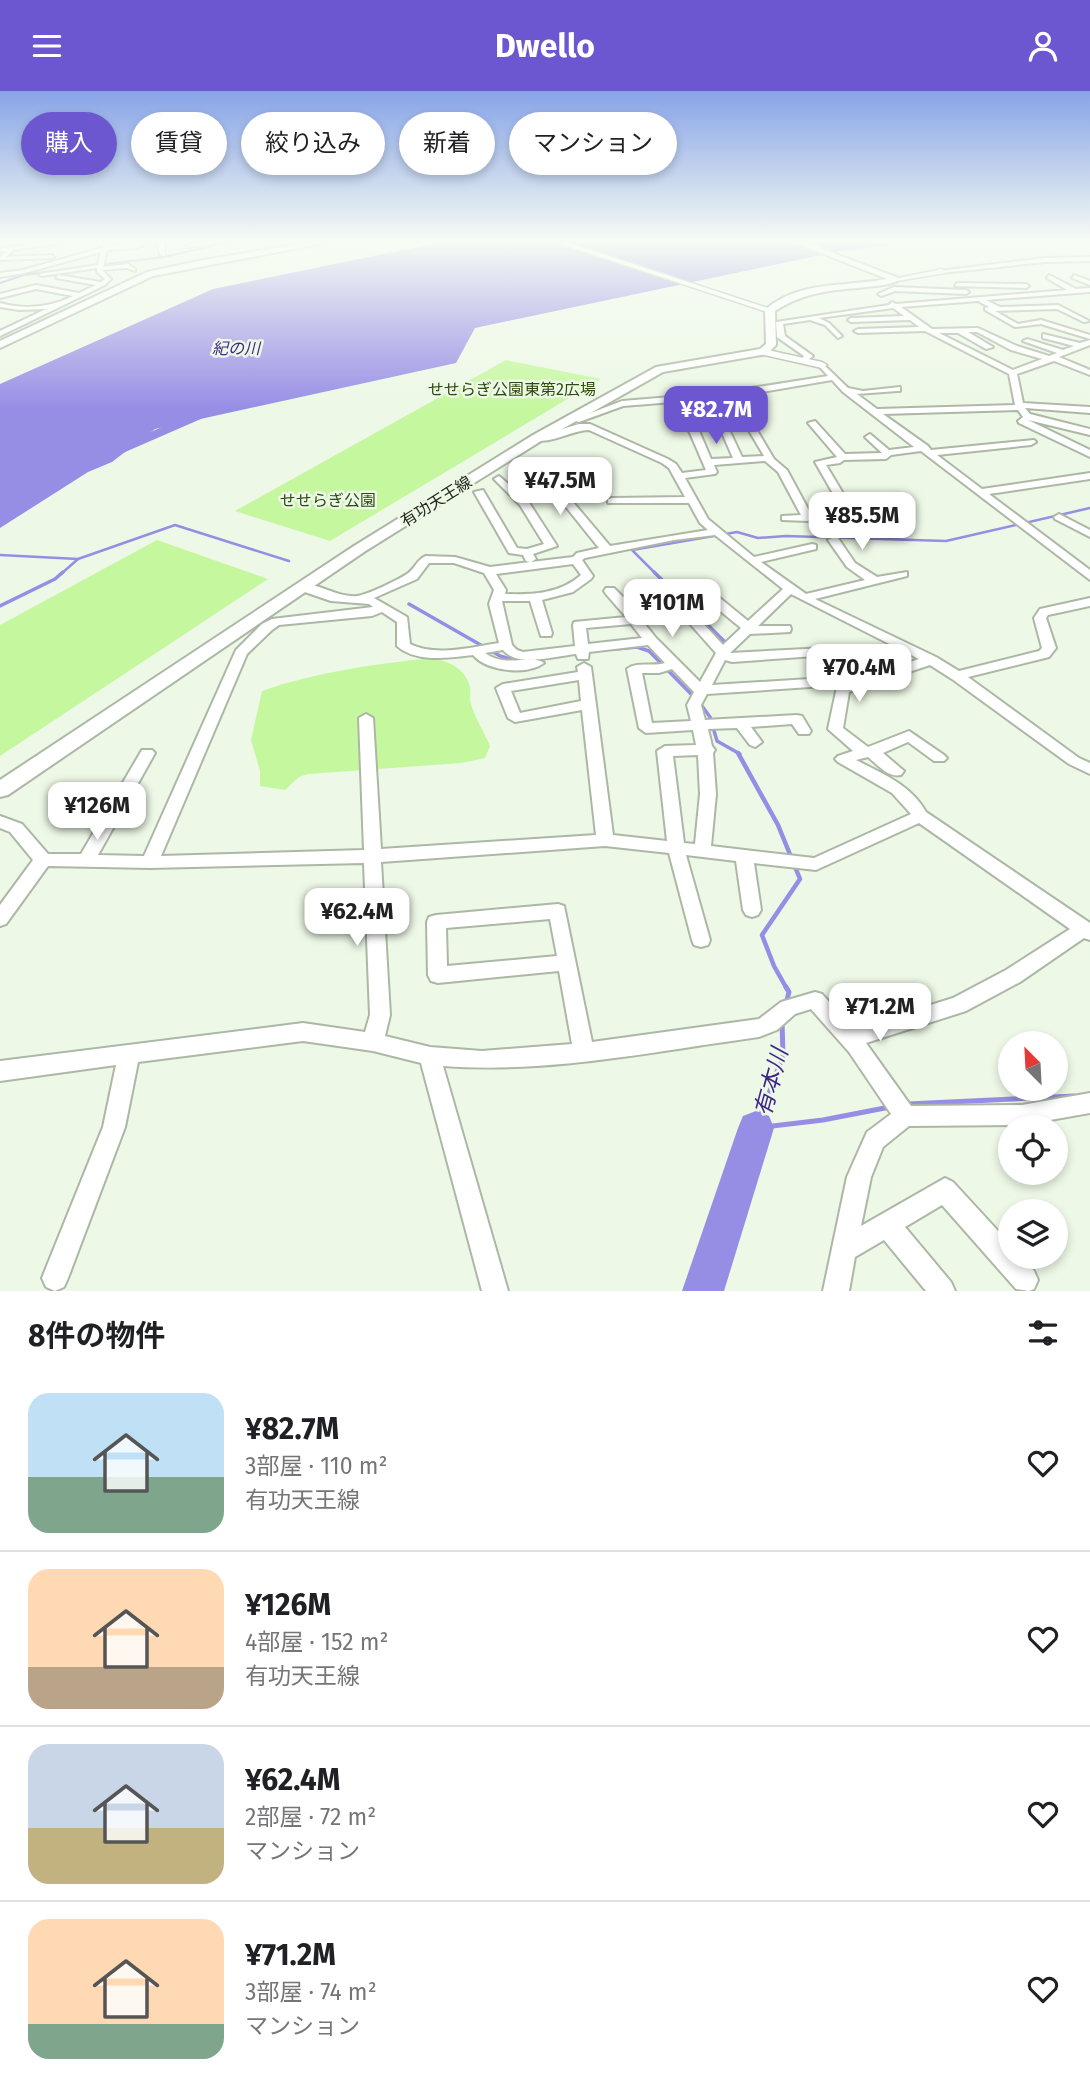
<!DOCTYPE html>
<html lang="ja">
<head>
<meta charset="utf-8">
<style>
  :root { --surface:#fff; --page:#f2f2f2; --text:#202124; --muted:#757577; --line:#e0e0e0; --accent:#6c57d1 }
  body { margin:0; font-family:"Fira Sans","Noto Sans JP",sans-serif; background:var(--page); color:var(--text); height:100vh; display:flex; flex-direction:column; font-size:26px; white-space:nowrap }
  * { box-sizing:border-box; margin:0 }
  p { font-size:23px; color:var(--muted) }
  .icon { flex:none; width:38px; height:38px; fill:none; stroke:currentColor; stroke-width:2; stroke-linecap:round; stroke-linejoin:round }
  .map { position:relative; height:1200px; overflow:hidden }
  .drawer { display:flex; flex-direction:column; background:var(--surface); flex:1 }
  .drawer>* { flex:none }
  .guide { position:absolute; left:21px; top:21px; width:700px; height:63px; display:flex; gap:14px }
  .needle { width:46px; rotate:336deg }
  .controls { position:absolute; left:998px; top:940px; display:grid; gap:14px }
  .controls a { display:grid; place-items:center; width:70px; height:70px; border-radius:50%; background:var(--surface); box-shadow:0 4px 10px #0003; font-size:35px }
  .price { position:absolute; translate:-50% -60px; padding:0 16px; border-radius:14px; background:#fff; color:#222; font-size:23px; line-height:46px; filter:drop-shadow(0 2px 4px #0008) }
  .price::after { content:''; position:absolute; left:50%; top:42px; width:21px; height:16px; margin-left:-10px; background:inherit; clip-path:polygon(0 0,100% 0,50% 100%) }
  .price.on { background:var(--accent); color:#fff }
  ul { padding:0; list-style:none }
  li { display:flex; align-items:center; gap:21px; height:175px; padding:0 28px }
  li+li { border-top:2px solid var(--line) }
  li span { display:grid; place-items:center; flex:none; width:196px; height:140px; border-radius:21px; color:#555 }
  li>.icon { margin-inline-start:auto }
  span .icon { width:84px; height:84px; fill:#fffc; stroke-width:1 }
  li b { font-size:30px }
  h2 { display:flex; justify-content:space-between; align-items:center; height:84px; padding:0 28px; font-size:30px }
  .tag { padding:0 24px; border-radius:32px; background:var(--surface); box-shadow:0 4px 10px #0003; font-size:24px; line-height:63px }
  .tag.on { background:var(--accent); color:#fff }
  header { display:flex; justify-content:space-between; align-items:center; height:91px; padding:0 28px; background:var(--accent); color:#fff; font-size:32px; font-weight:700 }
  .map>svg:first-child { display:block }
  .green { fill:#c5f79f }
  .water { fill:#968de5 }
  .lines { fill:none; stroke-linecap:round; stroke-linejoin:round }
  .stream-far4 { stroke:#968de5; stroke-width:2 }
  .stream-far3 { stroke:#968de5; stroke-width:2.5 }
  .stream-far2 { stroke:#968de5; stroke-width:3.5 }
  .stream-far1 { stroke:#968de5; stroke-width:4.5 }
  .stream { stroke:#968de5; stroke-width:5 }
  .river { fill:#968de5; fill-rule:evenodd }
  .minor-casing { stroke:#adb7a6; stroke-width:4 }
  .tertiary-casing { stroke:#adb7a6; stroke-width:3 }
  .secondary-casing { stroke:#adb7a6; stroke-width:4 }
  .minor { fill:#fff; fill-rule:evenodd }
  .tertiary { fill:#fff; fill-rule:evenodd }
  .secondary { fill:#fff; fill-rule:evenodd }
  .labels { text-anchor:middle; stroke-width:5; stroke-linejoin:round; paint-order:stroke }
  .far-water-label { font-size:16px; font-style:italic; fill:#3f278c; stroke:#edf8e6 }
  .far-park-label { font-size:16px; fill:#2d4b0e; stroke:#edf8e6 }
  .far-street-label { font-size:16px; fill:#21251f; stroke:#edf8e6 }
  .near-water-label { font-size:23px; font-style:italic; fill:#3f278c; stroke:#edf8e6 }
</style>
</head>
<body>
<header><svg class="icon" aria-label="menu" viewBox="0 0 24 24"><path d="M4 6h16M4 12h16M4 18h16"/></svg>Dwello<svg class="icon" aria-label="person" viewBox="0 0 24 24"><circle cx="12" cy="8" r="4"/><path d="M4 21q1-7 8-7t8 7"/></svg></header>
<div class="map">
<svg width="1090" height="1200" viewBox="0 0 1090 1200">
  <rect width="100%" height="100%" fill="#edf8e6"/>
  <g class="green">
    <path d="M506,269L601,288L330,450L235,420Z"/>
    <path d="M157,449L268,488L0,665V534Z"/>
    <path d="M432,567C450,571 465,577 470,596C471,602 469,608 471,613C475,627 484,641 490,655L485,667L461,672L308,683L299,686L285,699L260,695V680L251,649L262,600C316,581 375,573 432,567Z"/>
  </g>
  <path class="water" d="M442,151H882L892,154L840,160L475,237L456,272L155,338L112,371L88,381L0,437V293L213,198Z"/>
  <g class="lines">
    <g class="stream-far4">
      <path d="M66,171L85,165"/>
      <path d="M99,174L164,166L228,151"/>
      <path d="M0,192L24,184L71,178"/>
    </g>
    <g class="stream-far3">
      <path d="M0,464L78,468"/>
      <path d="M61,483L78,468L175,434L289,470"/>
      <path d="M656,483L632,459L737,441L758,447L786,445L946,450L1090,417"/>
    </g>
    <g class="stream-far2">
      <path d="M654,481L727,553"/>
      <path d="M409,513L500,565L518,570"/>
      <path d="M0,515L55,488L63,481"/>
      <path d="M616,558L637,556L649,560L693,605"/>
      <path d="M699,611L710,626L717,650L740,663"/>
    </g>
    <path class="stream-far1" d="M738,662L778,734L800,788L762,844L774,875L787,898"/>
    <g class="stream">
      <path d="M786,913L789,901L786,896"/>
      <path d="M782,930L783,965L756,1037L823,1029L890,1016"/>
      <path d="M908,1013L1074,1005"/>
    </g>
    <g class="river">
      <path d="M205,317L212,321L210,324L116,365H106L103,362Z"/>
      <path d="M756,1020L769,1025L774,1037L724,1200H682L738,1037L743,1025Z"/>
    </g>
    <g class="minor-casing">
      <g id="minor">
        <path d="M47,151H64L13,159L6,166L52,164L54,167L0,169V166L6,160H0V158Z"/>
        <path d="M103,151H109L108,155L148,151L137,157L107,159L103,176L128,173L135,178V180L127,177L102,179L111,188L105,194L0,245V240L46,218L19,219L0,216V212C25,219 51,216 73,205L36,198L0,207V203L36,194L79,202L96,194L56,187L58,184L101,191L105,188L97,181V177L42,185L39,183L98,174L101,161L25,182L0,186V182L23,179L102,157Z"/>
        <path d="M158,151H164L165,165L160,164Z"/>
        <path d="M204,151L217,152L189,156L186,154Z"/>
        <path d="M1090,166V170L1045,171L942,182L939,180L1045,167Z"/>
        <path d="M1049,184L1076,198L1090,197V201L986,209L1000,216L1058,214L1089,230L1084,231L1057,218L995,220L1018,233L1041,229L1090,244V248L1041,233L1015,236L985,219V217L989,216L978,210L901,216L932,238L978,237L1017,255L1049,265L1057,262L1023,250L1027,248L1063,259L1074,255L1043,247V243L1080,252L1090,249V254L1059,266L1090,279V284L1054,270L1017,283L1023,312L1090,316V322L1025,317L1030,323L1090,338V344L1028,329L1090,359V366L1019,332L1018,330L1023,326L1018,319L883,323L928,355L931,359L1034,349L1036,351L1031,354L937,364L982,398L1090,382V388L989,403L1090,479V489L921,360L891,364L886,368L844,369L840,372L826,374L868,444L862,447L858,446L815,371L837,366L808,332L815,330L845,363L882,362L865,346L870,343L889,359L914,356L843,301L832,289L720,308L681,311L700,342L711,368L733,367L716,328L720,325L724,328L742,366L764,365L738,321L745,319L774,368L787,379L813,427L808,430L782,429V425L801,424L778,381L765,370L714,374L717,381L715,383L685,387L708,428L754,466L812,453L816,454V458L761,471L806,503L865,489L847,476L828,449L834,446L838,447L855,472L877,486L907,481V485L815,508L936,566L959,580L1039,560L1042,557L1034,527L1040,518L1090,507V515L1048,524L1046,527L1056,557L1049,566L968,586L1079,667L1090,672V683L1069,673L952,588L930,574L849,601L843,637L868,656L909,640L944,664L947,667L944,670H934L908,651L883,662L904,680L901,684C888,687 878,674 868,666L856,669C883,683 911,694 926,721L1090,832V849L1084,847L1020,891L966,920L866,952L911,1015L1022,1014L1090,1002V1022L1022,1034L909,1035L883,1056L871,1086L861,1135L945,1087L953,1091L1010,1153V1166H1021L1034,1180L1038,1189L1034,1198L1029,1200L1016,1198L942,1114L905,1136L951,1191L955,1200H926L884,1149L855,1166L849,1200H823L847,1086L867,1041L891,1023L849,961L811,918L795,923L777,939L759,946C656,960 548,983 443,975L508,1200H482L421,972L373,960L303,950L138,971L125,1036L68,1187L64,1196L55,1200L46,1196L42,1187L103,1036L116,974L0,990V970L303,932L365,941L370,924L364,772L150,777L48,775L6,833L0,835V814L33,769L10,741L0,737V725L22,733L48,763H81L142,659H152L155,662L98,764L144,765L236,559L262,533L272,528L373,516L369,513L331,510L299,499L297,496L299,493C318,491 337,507 357,505C367,504 398,489 407,483C415,478 417,468 426,465L455,466L490,476L530,471L526,470L523,464L509,462L474,401L483,399L517,457L527,458L544,453L520,414L494,388L499,385L528,410L557,455L533,463L536,468L531,471L573,466L577,462L599,457L534,376V372H540L610,455L708,439L700,432L689,412H608V408L612,407L685,406L669,377L662,372L589,339C571,339 547,356 532,347L579,333H590L668,368L676,373L682,382L706,379L690,342L673,311L623,315L579,331L572,329L622,310L720,302L828,285L818,274L822,272L848,297L863,300L900,296V300H897L857,303L877,318L1015,314L1009,283L925,240L858,242L854,240L858,238L919,236L910,229L851,231L848,229L851,227L904,225L893,217L819,227L829,232L842,245L838,247L825,234L810,229L783,233L785,245L813,265L804,272L800,270L804,265L777,246L776,231L889,214L892,211L896,213L1067,199L1047,187ZM968,241H977L1011,259L1042,268L1013,279L939,242H958L986,258L993,256ZM715,444L783,498L748,530L704,494H696L694,497L696,500L741,537L723,554L691,519H683L681,522L683,525L716,562L700,591L656,547L628,512L667,504L669,501L663,497L623,506L614,497H606L604,500L606,503L626,526L574,531L573,534L575,555L523,561L517,559L512,554L502,510H530L540,542L541,545H551L552,542L542,509L573,501L591,488L593,485L582,469L585,467L674,449ZM429,472H454L484,482L494,499L489,513L499,552C471,556 437,566 410,553L407,526L374,507L417,488ZM573,473L581,484C560,503 531,504 505,503L506,499L496,483ZM791,503L919,568L837,596L828,638L853,660L838,665L835,668L838,671L892,702L911,723L814,767L711,755L716,703L713,662L715,659L712,655L708,638L737,637L750,654L755,656L762,651L751,636L792,633L799,643H809L811,640L802,625L797,624L705,629L701,614L707,603L825,595L832,591L825,587L712,594L725,569L732,571L830,564L832,561L830,558L825,557L730,562L750,543L790,541L791,538L790,535H758ZM382,521L397,531V555C416,572 449,567 473,564C486,580 527,585 544,572C530,562 507,578 485,562L503,559C518,577 555,565 576,563L578,568H588L589,561L648,554L665,572C653,576 637,570 627,578L639,637L646,642L693,639L696,654L665,655L657,660L667,750L613,744L591,576L584,572L577,576L578,581L503,593L496,597L508,627L515,631L582,619L596,744L381,758L373,627L366,623L359,627L364,759L161,765L247,563L272,539L279,534L372,525ZM631,533L642,547L588,553L586,537ZM672,578L694,601L687,614L691,630L652,632L642,582H659ZM579,589L581,610L520,622L511,600ZM698,664L700,703L695,753L684,752L673,665ZM919,732L1070,838L1006,879L953,907L854,938L822,903L815,901L781,911L759,928L592,951L564,815L558,813L436,824L429,826L427,831L428,884L431,890L438,892L559,880L572,953L482,960L430,956L385,945L390,924L381,771L605,755L669,762L692,849L694,854L701,856L708,854L710,849L686,764L736,770L743,819L746,824L752,826L758,824L761,819L754,772L816,779ZM550,828L557,865L447,875L446,837Z"/>
        <path d="M1074,184L1090,190V194L1072,187Z"/>
        <path d="M957,192L1026,193L1029,195L1026,197L955,195Z"/>
        <path d="M894,196L966,199L969,201L966,203L895,200L881,205L878,203Z"/>
        <path d="M1059,423L1090,439V446L1055,428L1054,426Z"/>
      </g>
    </g>
    <g class="tertiary-casing">
      <g id="tertiary">
        <path d="M555,151H566L774,219L767,221Z"/>
        <path d="M942,178L945,182L897,190L893,188Z"/>
        <path d="M763,258L822,271L827,274L822,277L760,263L758,261Z"/>
      </g>
    </g>
    <g class="secondary-casing">
      <g id="secondary">
        <path d="M312,151H331L153,185L0,257V250L147,181L203,169Z"/>
        <path d="M794,151H805L901,188C890,195 872,195 858,197C828,199 801,203 775,220L776,254L767,263L663,281L541,350L364,461L8,704L0,706V689L354,455L533,344L656,276L760,258L766,253L765,219C798,189 847,196 887,188Z"/>
      </g>
    </g>
    <use href="#minor" class="minor"/>
    <use href="#tertiary" class="tertiary"/>
    <use href="#secondary" class="secondary"/>
  </g>
  <linearGradient id="sky" x2="0" y2="1"><stop stop-color="#87a4e7"/><stop offset="0.47" stop-color="#f7fcf4"/><stop offset="1" stop-color="#f7fcf4" stop-opacity="0"/></linearGradient>
  <rect width="1090" height="319" fill="url(#sky)"/>
  <g class="labels">
    <g class="far-water-label">
      <text x="236" y="263">紀の川</text>
    </g>
    <g class="far-park-label">
      <text x="512" y="304">せせらぎ公園東第2広場</text>
      <text x="328" y="415">せせらぎ公園</text>
    </g>
    <g class="far-street-label">
      <text transform="translate(436 410) rotate(-32)" y="6">有功天王線</text>
    </g>
    <g class="near-water-label">
      <text transform="translate(771 991) rotate(-75)" y="8">有本川</text>
    </g>
  </g>
</svg>
<div class="controls">
<a><svg class="needle" viewBox="-14 -14 28 28"><path d="M0-13l5 13h-10z" fill="#e53935"/><path d="M0 13l5-13h-10z" fill="#757577"/></svg></a>
<a><svg class="icon" aria-label="locate" viewBox="0 0 24 24"><circle cx="12" cy="12" r="6"/><path d="M12 2v4M12 18v4M2 12h4M18 12h4"/></svg></a>
<a><svg class="icon" aria-label="layers" viewBox="0 0 24 24"><path d="M12 4l9 5-9 5-9-5zM3 14l9 5 9-5"/></svg></a>
</div>
<b class="price on" style="left:716px;top:355px">¥82.7M</b>
<b class="price" style="left:560px;top:426px">¥47.5M</b>
<b class="price" style="left:862px;top:461px">¥85.5M</b>
<b class="price" style="left:672px;top:548px">¥101M</b>
<b class="price" style="left:859px;top:613px">¥70.4M</b>
<b class="price" style="left:97px;top:751px">¥126M</b>
<b class="price" style="left:357px;top:857px">¥62.4M</b>
<b class="price" style="left:880px;top:952px">¥71.2M</b>
<div class="guide">
<a class="tag on">購入</a>
<a class="tag">賃貸</a>
<a class="tag">絞り込み</a>
<a class="tag">新着</a>
<a class="tag">マンション</a>
</div>
</div>
<section class="drawer">
<h2>8件の物件<svg class="icon" aria-label="filters" viewBox="0 0 24 24"><path d="M4 7h16M4 17h16"/><circle cx="9" cy="7" r="2"/><circle cx="15" cy="17" r="2"/></svg></h2>
<ul>
<li><span style="background:linear-gradient(#bfe0f5 60%,#7fa58c 0)"><svg class="icon" aria-label="home" viewBox="0 0 24 24"><path d="M3 11l9-7 9 7M6 9v11h12V9"/></svg></span><div><b>¥82.7M</b><p>3部屋 · 110 m²</p><p>有功天王線</p></div><svg class="icon" aria-label="heart" viewBox="0 0 24 24"><path d="M12 20l-8-8c-3-5 5-10 8-4 3-6 11-1 8 4z"/></svg></li>
<li><span style="background:linear-gradient(#ffd9b3 70%,#b9a48a 0)"><svg class="icon" aria-label="home" viewBox="0 0 24 24"><path d="M3 11l9-7 9 7M6 9v11h12V9"/></svg></span><div><b>¥126M</b><p>4部屋 · 152 m²</p><p>有功天王線</p></div><svg class="icon" aria-label="heart" viewBox="0 0 24 24"><path d="M12 20l-8-8c-3-5 5-10 8-4 3-6 11-1 8 4z"/></svg></li>
<li><span style="background:linear-gradient(#c9d6e8 60%,#c2b280 0)"><svg class="icon" aria-label="home" viewBox="0 0 24 24"><path d="M3 11l9-7 9 7M6 9v11h12V9"/></svg></span><div><b>¥62.4M</b><p>2部屋 · 72 m²</p><p>マンション</p></div><svg class="icon" aria-label="heart" viewBox="0 0 24 24"><path d="M12 20l-8-8c-3-5 5-10 8-4 3-6 11-1 8 4z"/></svg></li>
<li><span style="background:linear-gradient(#ffd9b3 75%,#7fa58c 0)"><svg class="icon" aria-label="home" viewBox="0 0 24 24"><path d="M3 11l9-7 9 7M6 9v11h12V9"/></svg></span><div><b>¥71.2M</b><p>3部屋 · 74 m²</p><p>マンション</p></div><svg class="icon" aria-label="heart" viewBox="0 0 24 24"><path d="M12 20l-8-8c-3-5 5-10 8-4 3-6 11-1 8 4z"/></svg></li>
</ul>
</section>
</body>
</html>
